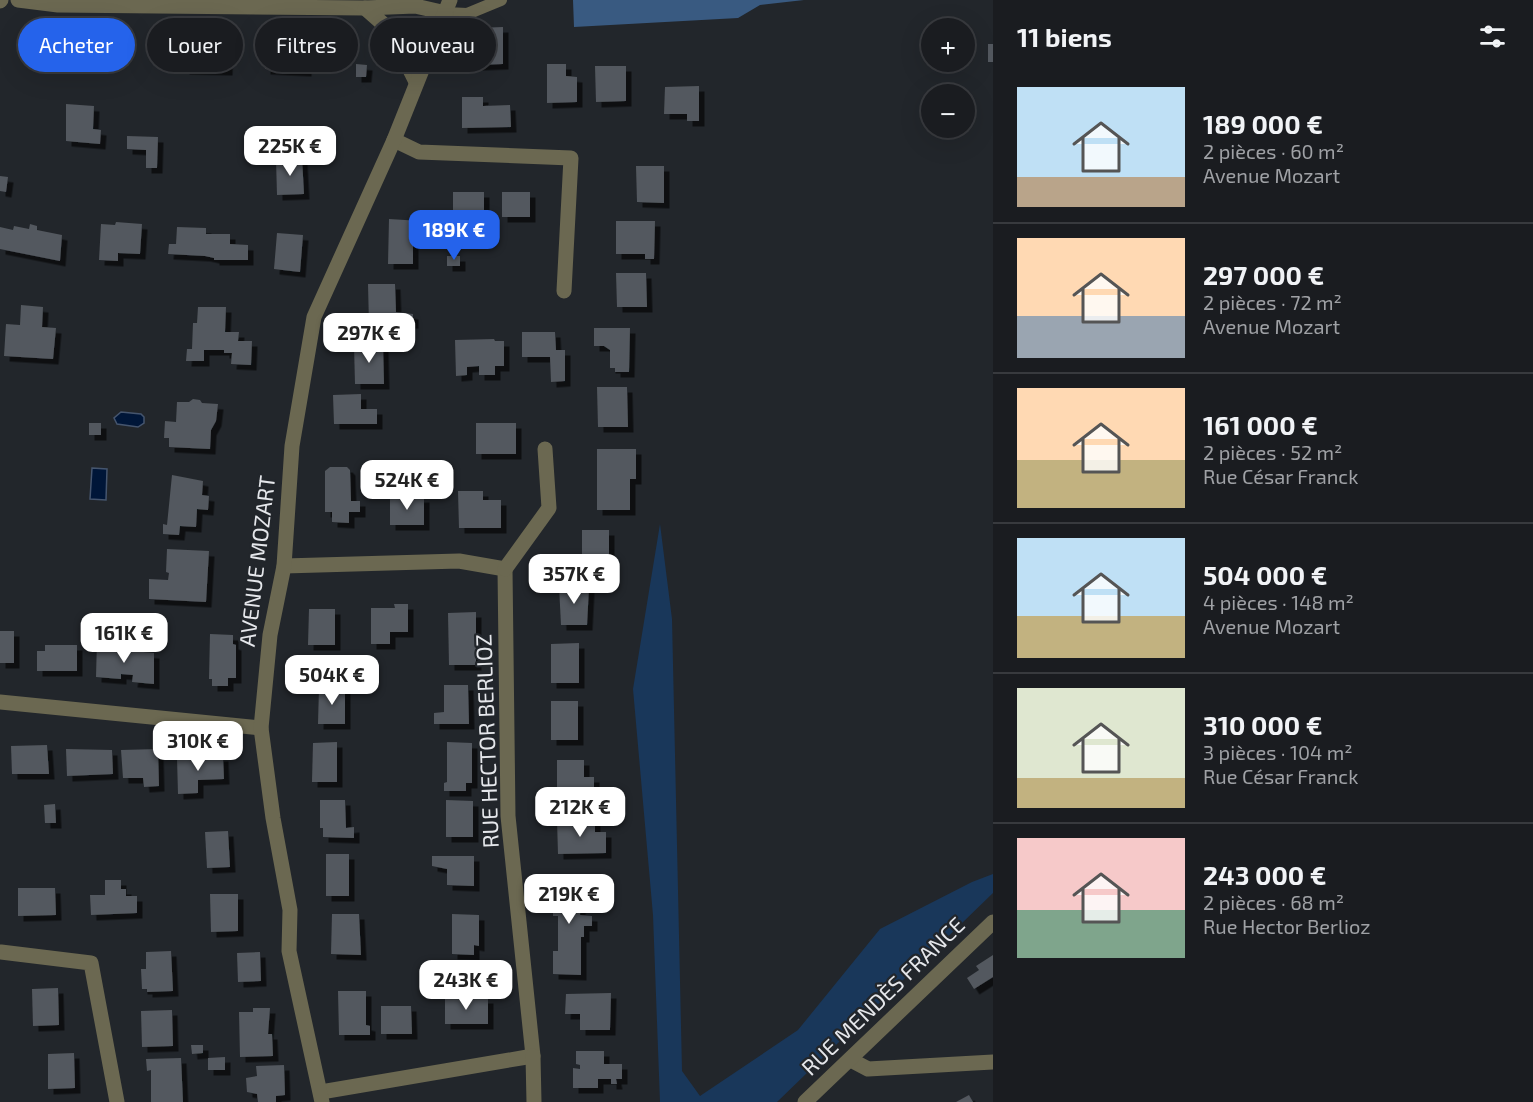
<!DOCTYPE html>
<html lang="fr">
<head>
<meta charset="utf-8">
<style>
  :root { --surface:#1a1c20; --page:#232529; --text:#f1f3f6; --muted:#9fa1a5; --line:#383a3e; --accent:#2563eb }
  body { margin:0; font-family:"Exo 2",sans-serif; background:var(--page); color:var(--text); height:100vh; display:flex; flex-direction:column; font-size:22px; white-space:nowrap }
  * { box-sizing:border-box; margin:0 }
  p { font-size:20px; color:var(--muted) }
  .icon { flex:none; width:33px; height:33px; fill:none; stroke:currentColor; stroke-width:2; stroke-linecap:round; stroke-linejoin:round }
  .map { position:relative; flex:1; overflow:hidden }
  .panel { display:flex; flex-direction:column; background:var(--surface); width:540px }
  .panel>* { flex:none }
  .guide { position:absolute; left:18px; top:18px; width:570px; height:54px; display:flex; gap:12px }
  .tools { position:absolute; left:921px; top:18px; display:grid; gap:12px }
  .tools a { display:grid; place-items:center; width:54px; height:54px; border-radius:50%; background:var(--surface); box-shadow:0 6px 24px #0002,0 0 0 2px var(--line); font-size:30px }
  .price { position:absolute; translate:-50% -51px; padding:0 14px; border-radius:12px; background:#fff; color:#222; font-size:20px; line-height:39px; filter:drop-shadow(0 2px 3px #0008) }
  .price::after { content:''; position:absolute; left:50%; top:36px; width:18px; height:14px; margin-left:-9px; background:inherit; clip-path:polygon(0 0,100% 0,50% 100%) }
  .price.on { background:var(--accent); color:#fff }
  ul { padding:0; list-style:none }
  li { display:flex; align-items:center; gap:18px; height:150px; padding:0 24px }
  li+li { border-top:2px solid var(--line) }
  li span { display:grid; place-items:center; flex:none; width:168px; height:120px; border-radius:0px; color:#555 }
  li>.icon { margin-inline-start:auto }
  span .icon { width:72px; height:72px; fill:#fffc; stroke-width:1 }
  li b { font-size:26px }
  h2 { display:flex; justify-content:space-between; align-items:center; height:72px; padding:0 24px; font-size:26px }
  .chip { padding:0 21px; border-radius:27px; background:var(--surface); box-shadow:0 6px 24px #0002,0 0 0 2px var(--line); font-size:21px; line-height:54px }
  .chip.on { background:var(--accent); color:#fff }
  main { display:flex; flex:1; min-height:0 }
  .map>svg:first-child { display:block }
  .green { fill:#19375a }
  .forest { fill:#395a81 }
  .water { fill:#001638; stroke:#45556e; stroke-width:1.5 }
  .building { fill:#53585e; filter:url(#shadow) }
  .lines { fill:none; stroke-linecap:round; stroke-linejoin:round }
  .service { stroke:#6b6851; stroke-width:12 }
  .minor { stroke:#6b6851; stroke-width:15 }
  .tertiary { stroke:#6b6851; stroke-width:15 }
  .labels { text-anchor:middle; stroke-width:4.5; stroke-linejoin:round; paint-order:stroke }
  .street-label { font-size:22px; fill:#e5e7eb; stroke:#22262b }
</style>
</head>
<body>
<main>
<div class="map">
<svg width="993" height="1102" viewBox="0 0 993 1102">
  <defs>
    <filter id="shadow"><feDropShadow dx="5.5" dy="5.5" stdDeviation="0" flood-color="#0009"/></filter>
  </defs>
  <rect width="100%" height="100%" fill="#22262b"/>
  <path class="green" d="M660,524L672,619L682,1071L700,1096L798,1030L880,929L972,882L993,874V893L777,1102H660L653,915L633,689Z"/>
  <path class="forest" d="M573,0H804L760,5L738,18L574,27Z"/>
  <g class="water">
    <path d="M121,412L141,414L144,417V423L138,427L117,424L114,418Z"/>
    <path d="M92,468L107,469L106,500L90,499Z"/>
  </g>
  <g class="building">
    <path d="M503,27V64L477,65L478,28Z"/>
    <path d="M217,40H228L227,70L184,69V44H217Z"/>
    <rect x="988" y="44" width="5" height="18"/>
    <path d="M276,50L307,51L306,71L265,69V53L276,54Z"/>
    <path d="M356,64L367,65L366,77H356Z"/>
    <path d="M547,64H566V76L577,77V102L547,103Z"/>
    <path d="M595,66H626V101L596,102Z"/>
    <path d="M699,86V121H687V114H664L665,87Z"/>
    <path d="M462,97H483V106L510,105L511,127L462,128Z"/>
    <path d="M66,104L94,106L93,129L101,130L100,144L66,141Z"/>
    <path d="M127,136L158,137L157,168H146V150L127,149Z"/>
    <path d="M302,158L304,194L277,195L276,159Z"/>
    <path d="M636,166H664V203L637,202Z"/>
    <path d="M0,176L8,177L6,192L0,191Z"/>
    <rect x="453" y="192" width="31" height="28"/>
    <rect x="502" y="192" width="28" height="25"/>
    <path d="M389,219L421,221L420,242H413V264H388Z"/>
    <path d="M616,221H655L654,259H645V254H616Z"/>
    <path d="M116,222L142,224L140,254L118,253V261L99,260L101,224L115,225Z"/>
    <path d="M30,224L37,226V230L62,235L60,261L0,249V227L13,230L14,226L29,229Z"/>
    <path d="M177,227L206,228V234H230V244L248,245V260H214V258L205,256L168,254L169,244H176Z"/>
    <path d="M277,233L303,235L300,272L274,269Z"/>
    <rect x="447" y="256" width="13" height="10"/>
    <path d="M616,273H646L647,307H617Z"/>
    <path d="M368,284H395L396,312L413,314V323L369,325Z"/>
    <path d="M21,305L43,307L42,327L56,328L53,359L4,356L6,324L20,325Z"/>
    <path d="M198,307H226L225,332H239L238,341H252L251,365L231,364L232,353H224V350H204V361H186L187,349H192L193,323H197Z"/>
    <path d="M594,328H630L629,372H615V368H610V350L604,346H594Z"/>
    <path d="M522,332H555L556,350H565V381L551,382L550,357H522Z"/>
    <path d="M494,339L495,341H504V366H495V375H479V366L467,367V375L456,376L455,340Z"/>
    <path d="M383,344L384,384H355L354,345Z"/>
    <path d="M597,387H627L628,427H598Z"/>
    <path d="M361,394V409H377V424H334L333,395Z"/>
    <path d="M193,399L200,400L202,403L218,404L216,421L211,430L210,449L169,447V438H164L165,421L176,422L177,402H189Z"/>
    <rect x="89" y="423" width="12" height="12"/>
    <rect x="476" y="423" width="40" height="31"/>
    <path d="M597,449H636V479H630V510H597Z"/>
    <path d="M330,467H347L350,470L351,501H360V512H349V523L332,522V512H325V471Z"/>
    <path d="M172,475L203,481L202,495L209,496L208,510L197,509L196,527L180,526L179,535L163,534V524L167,525Z"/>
    <path d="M458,491H483V500H501V528H459Z"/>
    <path d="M424,497V525H390V498Z"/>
    <rect x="582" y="530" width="27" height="37"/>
    <path d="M167,549L209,551L206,602L149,599V579L168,580L169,573L166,572Z"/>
    <path d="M559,586L589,587L587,625H561Z"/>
    <path d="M394,604H408V632H390V644H371V608H395Z"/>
    <path d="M309,609H335V645H308Z"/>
    <path d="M476,612V665H449L448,613Z"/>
    <rect x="0" y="631" width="14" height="32"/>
    <path d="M210,634L233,635V644L236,645V678H228V686H212V679H209Z"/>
    <path d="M97,640L111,641V649L154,653V684L132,682L133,675L121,674V679L96,677Z"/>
    <path d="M579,643V683H551V644Z"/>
    <path d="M45,645H77V671H37V651H45Z"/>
    <path d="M444,685H468L469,724H434V713L444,712Z"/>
    <path d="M319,687H345V724H318Z"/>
    <rect x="551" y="701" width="27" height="39"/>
    <path d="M337,742V782H312L313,743Z"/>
    <path d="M447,742L472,743V783H466V791H444V783L447,782Z"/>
    <path d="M47,745L49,774H12L11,746Z"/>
    <path d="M66,749L112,750L113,774L67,776Z"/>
    <path d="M158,749L159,786L144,787L143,778H123L121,750Z"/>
    <path d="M223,756L224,779L198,780V793L178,794L177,758Z"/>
    <path d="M557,760H584V777H594V792H584V800H557Z"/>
    <path d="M320,800H345L346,828L354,827V838L323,837V828H320Z"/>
    <path d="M446,800L473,801V837H446Z"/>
    <path d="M55,804L56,823H45L44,805Z"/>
    <path d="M557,820H595V832H606V853L558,854Z"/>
    <path d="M228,831L230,867L207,868L205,832Z"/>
    <rect x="326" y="854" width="23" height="42"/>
    <path d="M432,856H474V886L447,885V869L432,866Z"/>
    <path d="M553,877H582L580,915L592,916V926H584V937H581V975L553,974V951H558V916H553Z"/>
    <path d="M105,880H121V889H126V896H137V913L91,915L90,895H105Z"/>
    <path d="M18,888H55L56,915L18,916Z"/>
    <path d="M210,894H238V931L211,932Z"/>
    <path d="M332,914H359L361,955L331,954Z"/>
    <path d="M452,914L479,915V946L474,945V955L452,954Z"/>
    <path d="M171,951L173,991L147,992V989H142L141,969H146V952Z"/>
    <path d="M260,952L261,981L238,982L237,953Z"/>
    <path d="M993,955V977L974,989L967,978L979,970L976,966Z"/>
    <path d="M58,988L59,1025L33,1026L32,989Z"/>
    <path d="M338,991H366V1025L370,1026V1035H339Z"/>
    <path d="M611,993L610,1030H580V1014H565L566,994Z"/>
    <rect x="445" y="998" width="43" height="26"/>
    <path d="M381,1006H411L412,1034H381Z"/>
    <path d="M253,1008H270L268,1034H272L273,1056L240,1057L239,1012H253Z"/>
    <path d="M172,1010L173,1046L142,1047L141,1011Z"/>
    <path d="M191,1045H203V1053L192,1054Z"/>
    <path d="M576,1051H604V1064H622V1079H616L617,1084H611V1079H598V1088H573V1068L580,1069V1065L576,1064Z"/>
    <path d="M74,1053L75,1088L48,1089V1054Z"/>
    <path d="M225,1057V1070H208V1058Z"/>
    <path d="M181,1058L183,1102H151V1070L147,1071L146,1059Z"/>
    <path d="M284,1065L285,1095L276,1096V1102H258L257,1094L247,1092L246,1078L257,1076L256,1066Z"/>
    <path d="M969,1095L973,1102H956Z"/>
  </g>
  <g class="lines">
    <path class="service" d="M446,13L467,14L501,0"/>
    <g class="minor">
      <path d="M18,0L58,5L365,8"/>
      <path d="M0,1L1,0"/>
      <path d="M390,30L416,82"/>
      <path d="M439,30L415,33L390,30L365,8L415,6L446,13"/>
      <path d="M394,140L419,152L571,158L564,291"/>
      <path d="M284,566L459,561L505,569L508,816L533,1056L321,1092"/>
      <path d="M505,569L549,508L545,449"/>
      <path d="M0,702L261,728"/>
      <path d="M1,952L91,963L117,1102"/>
      <path d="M533,1056L534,1102"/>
      <path d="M851,1060L868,1069L993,1062"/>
      <path d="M322,1102L289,951L290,910L273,818L261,728L270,635L284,566L292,446L314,317L394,140L450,0"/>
    </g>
    <path class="tertiary" d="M805,1102L993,922"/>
  </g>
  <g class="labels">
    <g class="street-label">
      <text transform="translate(257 561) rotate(-83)" y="8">AVENUE MOZART</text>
      <text transform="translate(487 741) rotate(-92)" y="8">RUE HECTOR BERLIOZ</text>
      <text transform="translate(883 996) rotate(-44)" y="8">RUE MENDÈS FRANCE</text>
    </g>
  </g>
</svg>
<div class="tools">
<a>+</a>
<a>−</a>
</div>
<b class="price" style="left:290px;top:177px">225K €</b>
<b class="price on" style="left:454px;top:261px">189K €</b>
<b class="price" style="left:369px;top:364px">297K €</b>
<b class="price" style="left:407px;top:511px">524K €</b>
<b class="price" style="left:574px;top:605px">357K €</b>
<b class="price" style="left:124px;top:664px">161K €</b>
<b class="price" style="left:332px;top:706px">504K €</b>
<b class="price" style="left:198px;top:772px">310K €</b>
<b class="price" style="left:580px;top:838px">212K €</b>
<b class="price" style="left:569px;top:925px">219K €</b>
<b class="price" style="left:466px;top:1011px">243K €</b>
<div class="guide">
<a class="chip on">Acheter</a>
<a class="chip">Louer</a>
<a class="chip">Filtres</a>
<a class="chip">Nouveau</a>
</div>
</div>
<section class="panel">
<h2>11 biens<svg class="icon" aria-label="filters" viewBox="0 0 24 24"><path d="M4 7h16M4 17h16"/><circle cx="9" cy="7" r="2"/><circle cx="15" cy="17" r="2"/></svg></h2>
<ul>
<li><span style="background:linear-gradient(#bfe0f5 75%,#b9a48a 0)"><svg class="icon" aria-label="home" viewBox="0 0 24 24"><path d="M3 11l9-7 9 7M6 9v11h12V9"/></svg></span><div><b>189 000 €</b><p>2 pièces · 60 m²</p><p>Avenue Mozart</p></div></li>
<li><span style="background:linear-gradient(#ffd9b3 65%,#9aa5b1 0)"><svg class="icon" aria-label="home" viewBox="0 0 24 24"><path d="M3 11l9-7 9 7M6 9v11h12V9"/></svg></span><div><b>297 000 €</b><p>2 pièces · 72 m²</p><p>Avenue Mozart</p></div></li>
<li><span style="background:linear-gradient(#ffd9b3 60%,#c2b280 0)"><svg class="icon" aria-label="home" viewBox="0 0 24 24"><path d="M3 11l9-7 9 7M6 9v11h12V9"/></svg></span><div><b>161 000 €</b><p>2 pièces · 52 m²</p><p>Rue César Franck</p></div></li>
<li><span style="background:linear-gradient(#bfe0f5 65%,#c2b280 0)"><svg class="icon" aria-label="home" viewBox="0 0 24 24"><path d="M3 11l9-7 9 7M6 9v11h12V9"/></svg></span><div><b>504 000 €</b><p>4 pièces · 148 m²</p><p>Avenue Mozart</p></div></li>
<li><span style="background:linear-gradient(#dfe7d0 75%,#c2b280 0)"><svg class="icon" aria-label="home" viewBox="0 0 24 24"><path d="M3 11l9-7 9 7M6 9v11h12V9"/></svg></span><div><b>310 000 €</b><p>3 pièces · 104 m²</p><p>Rue César Franck</p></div></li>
<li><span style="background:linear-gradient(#f6c9c9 60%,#7fa58c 0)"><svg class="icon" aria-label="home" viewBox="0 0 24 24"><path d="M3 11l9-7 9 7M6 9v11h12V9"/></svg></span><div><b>243 000 €</b><p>2 pièces · 68 m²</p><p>Rue Hector Berlioz</p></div></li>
</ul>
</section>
</main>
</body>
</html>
